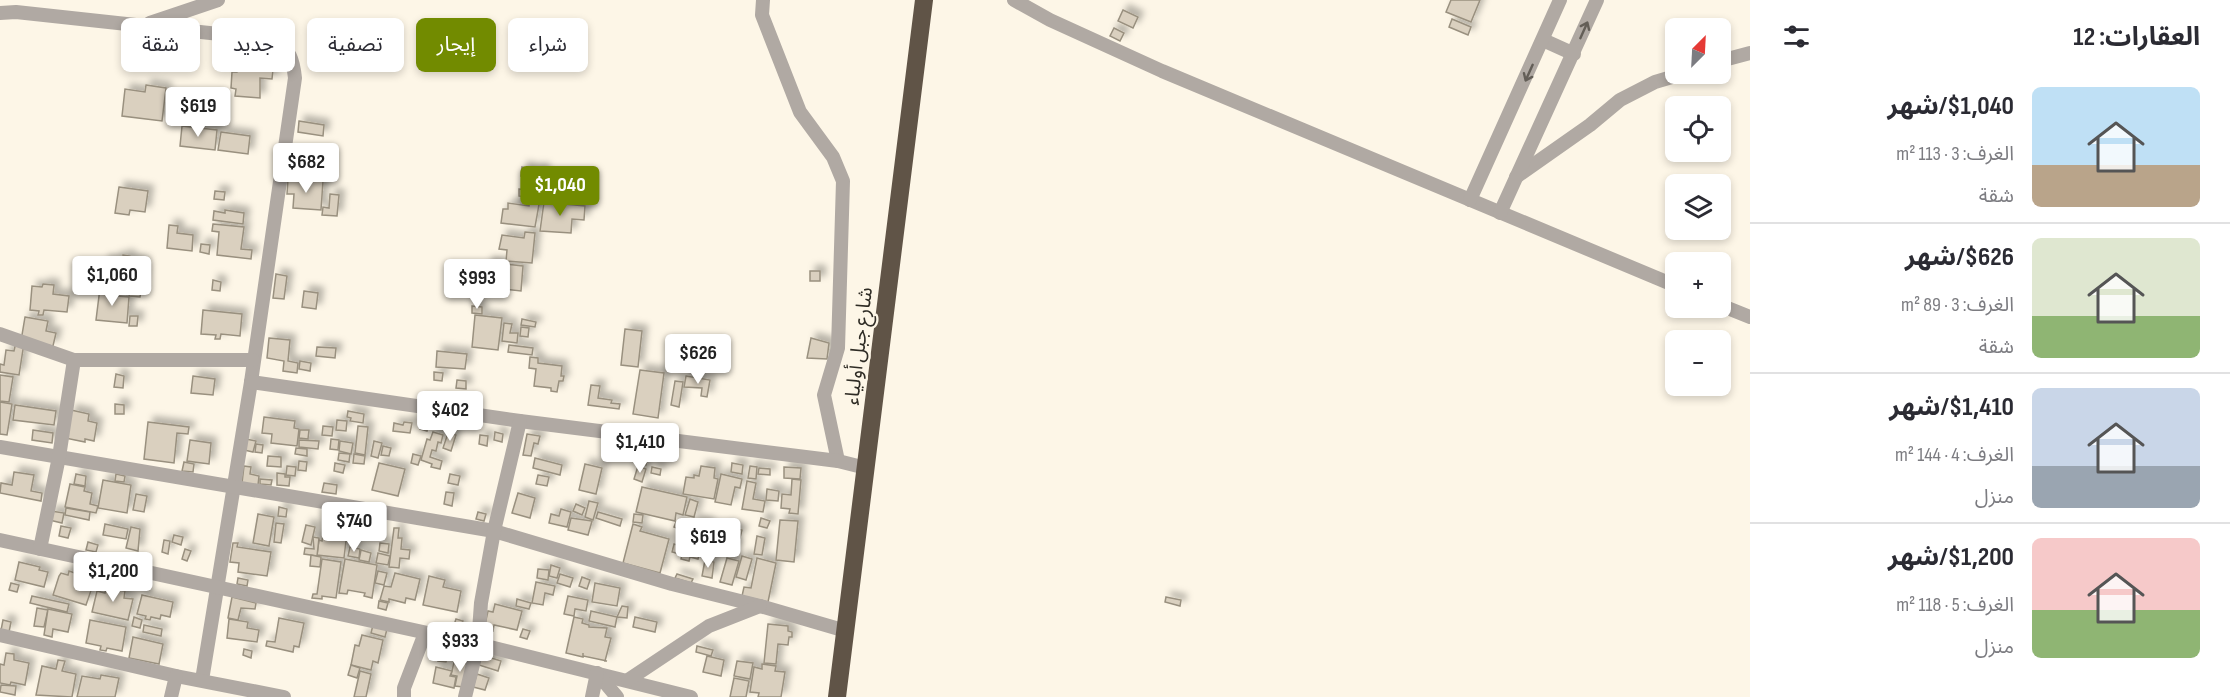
<!DOCTYPE html>
<html lang="ar">
<head>
<meta charset="utf-8">
<style>
  :root { --surface:#fff; --page:#f2f2f3; --text:#2b2b33; --muted:#7c7c81; --line:#e1e1e2; --accent:#728b00 }
  body { margin:0; font-family:"Sofia Sans Condensed","Noto Sans Arabic",sans-serif; background:var(--page); color:var(--text); direction:rtl; height:100vh; display:flex; flex-direction:column; font-size:22px; white-space:nowrap }
  * { box-sizing:border-box; margin:0 }
  p { font-size:20px; color:var(--muted) }
  .icon { flex:none; width:33px; height:33px; fill:none; stroke:currentColor; stroke-width:2; stroke-linecap:round; stroke-linejoin:round }
  .map { position:relative; flex:1; overflow:hidden; direction:ltr }
  .sheet { display:flex; flex-direction:column; background:var(--surface); width:480px }
  .sheet>* { flex:none }
  .top-card { position:absolute; left:18px; top:18px; width:570px; height:54px; direction:rtl; display:flex; gap:12px }
  .needle { width:39px; rotate:24deg }
  .tools { position:absolute; left:1665px; top:18px; display:grid; gap:12px }
  .tools a { display:grid; place-items:center; width:66px; height:66px; border-radius:9px; background:var(--surface); box-shadow:0 3px 9px #0003; font-size:30px }
  .price { position:absolute; translate:-50% -51px; padding:0 14px; border-radius:6px; background:#fff; color:#222; font-size:20px; line-height:39px; filter:drop-shadow(0 2px 3px #0008) }
  .price::after { content:''; position:absolute; left:50%; top:36px; width:18px; height:14px; margin-left:-9px; background:inherit; clip-path:polygon(0 0,100% 0,50% 100%) }
  .price.active { background:var(--accent); color:#fff }
  ul { padding:0; list-style:none }
  li { display:flex; align-items:center; gap:18px; height:150px; padding:0 30px }
  li+li { border-top:2px solid var(--line) }
  li span { display:grid; place-items:center; flex:none; width:168px; height:120px; border-radius:9px; color:#555 }
  li>.icon { margin-inline-start:auto }
  span .icon { width:72px; height:72px; fill:#fffc; stroke-width:1 }
  li b { font-size:26px }
  h2 { display:flex; justify-content:space-between; align-items:center; height:72px; padding:0 30px; font-size:26px }
  .pill { padding:0 21px; border-radius:9px; background:var(--surface); box-shadow:0 3px 9px #0003; font-size:21px; line-height:54px }
  .pill.active { background:var(--accent); color:#fff }
  main { display:flex; flex:1; min-height:0 }
  .map>svg:first-child { display:block }
  .building { fill:#dad0bf; stroke:#99907f; stroke-width:1.5; filter:url(#shadow) }
  .lines { fill:none; stroke-linecap:round; stroke-linejoin:round }
  .street { stroke:#b0a9a3; stroke-width:14 }
  .highway { stroke:#605447; stroke-width:18 }
  .oneway { stroke:#635e57 }
  .labels { text-anchor:middle; stroke-width:4.5; stroke-linejoin:round; paint-order:stroke }
  .street-label { font-size:20px; fill:#2f2c25; stroke:#fdf6e7 }
</style>
</head>
<body>
<main>
<section class="sheet">
<h2>العقارات: 12<svg class="icon" aria-label="filters" viewBox="0 0 24 24"><path d="M4 7h16M4 17h16"/><circle cx="9" cy="7" r="2"/><circle cx="15" cy="17" r="2"/></svg></h2>
<ul>
<li><span style="background:linear-gradient(#bfe0f5 65%,#b9a48a 0)"><svg class="icon" aria-label="home" viewBox="0 0 24 24"><path d="M3 11l9-7 9 7M6 9v11h12V9"/></svg></span><div><b>$1,040/شهر</b><p>الغرف: 3 · 113 m²</p><p>شقة</p></div></li>
<li><span style="background:linear-gradient(#dfe7d0 65%,#8fb573 0)"><svg class="icon" aria-label="home" viewBox="0 0 24 24"><path d="M3 11l9-7 9 7M6 9v11h12V9"/></svg></span><div><b>$626/شهر</b><p>الغرف: 3 · 89 m²</p><p>شقة</p></div></li>
<li><span style="background:linear-gradient(#c9d6e8 65%,#9aa5b1 0)"><svg class="icon" aria-label="home" viewBox="0 0 24 24"><path d="M3 11l9-7 9 7M6 9v11h12V9"/></svg></span><div><b>$1,410/شهر</b><p>الغرف: 4 · 144 m²</p><p>منزل</p></div></li>
<li><span style="background:linear-gradient(#f6c9c9 60%,#8fb573 0)"><svg class="icon" aria-label="home" viewBox="0 0 24 24"><path d="M3 11l9-7 9 7M6 9v11h12V9"/></svg></span><div><b>$1,200/شهر</b><p>الغرف: 5 · 118 m²</p><p>منزل</p></div></li>
</ul>
</section>
<div class="map">
<svg width="1750" height="697" viewBox="0 0 1750 697">
  <defs>
    <filter id="shadow"><feDropShadow dx="5.5" dy="-5.5" stdDeviation="3" flood-color="#0004"/></filter>
  </defs>
  <rect width="100%" height="100%" fill="#fdf6e7"/>
  <g class="building">
    <path d="M1451,0H1480L1471,22L1446,12Z"/>
    <path d="M1123,10L1138,17L1133,28L1118,21Z"/>
    <path d="M1452,19L1471,27L1468,35L1449,27Z"/>
    <path d="M1114,28L1124,33L1120,41L1110,36Z"/>
    <path d="M242,67L273,70L272,79L260,78V98L235,96L236,89L231,88L232,72H237L238,70H242Z"/>
    <path d="M146,85L166,88L162,121L122,116L125,89L145,92Z"/>
    <path d="M299,121L324,125L323,136L298,132Z"/>
    <path d="M182,126L217,130L215,150L180,146Z"/>
    <path d="M221,132L250,136L248,154L218,150Z"/>
    <path d="M522,167L533,169L532,177L521,176Z"/>
    <path d="M535,169H544L543,187L533,186Z"/>
    <path d="M288,179L323,181L321,210L293,208L294,194H287Z"/>
    <path d="M119,187L148,191L145,212L130,210L129,215L115,213Z"/>
    <path d="M519,189L528,190V197L519,196Z"/>
    <path d="M215,191L225,192L224,200L214,199Z"/>
    <path d="M330,194L339,195L337,216L322,215L323,207L329,208Z"/>
    <path d="M530,198L540,199L535,227L501,223L503,209H508V203L529,206Z"/>
    <path d="M544,202L585,206L584,220L572,219L571,233L540,231Z"/>
    <path d="M225,210L244,213L243,224L213,220L214,211L225,213Z"/>
    <path d="M213,224L244,227L241,249L252,250L251,259L217,255L219,232L212,231Z"/>
    <path d="M169,225L178,226L177,233L193,235L192,251L167,248Z"/>
    <path d="M525,232L535,233L532,263L506,261L507,250L499,249L502,235L524,238Z"/>
    <path d="M201,244L210,245L209,254L200,252Z"/>
    <path d="M123,255L130,256L129,259L144,262L141,284L131,283L130,286L101,281L104,260L114,261L115,257L123,258Z"/>
    <path d="M487,262L523,266L521,291L484,287Z"/>
    <rect x="810" y="271" width="10" height="10"/>
    <path d="M276,274L287,276L284,299L273,298Z"/>
    <path d="M213,280L221,282L220,291L212,290Z"/>
    <path d="M43,284L54,285L53,294L69,296L67,312L44,310L43,315H38L39,311L30,310L32,286L42,287Z"/>
    <path d="M100,288L118,290V296L129,297L127,323L96,320Z"/>
    <path d="M130,291L141,292L140,297L129,296Z"/>
    <path d="M304,291L318,293L316,309L302,307Z"/>
    <path d="M472,306L482,307V314L472,313Z"/>
    <path d="M203,310L242,314L240,336L221,334L220,339H215L216,335L201,334Z"/>
    <path d="M475,315L502,318L498,350L472,347Z"/>
    <path d="M130,316H138L137,326H129Z"/>
    <path d="M25,317L48,321L46,331L56,333L53,346L21,341Z"/>
    <path d="M522,319L536,322L535,327L521,325Z"/>
    <path d="M504,323L512,324L510,333H518L517,343L502,341Z"/>
    <path d="M521,327L529,328L528,337L520,336Z"/>
    <path d="M625,329L642,331L638,367L621,365Z"/>
    <path d="M269,338L290,340L288,361L298,363L297,373L283,371L284,361L267,358Z"/>
    <path d="M811,338L829,343L827,359L807,358Z"/>
    <path d="M16,342L24,343L19,375L0,372V364L4,365L6,350L14,351Z"/>
    <path d="M509,345L533,348L532,355L508,352Z"/>
    <path d="M317,347L336,348L335,358L316,356Z"/>
    <path d="M437,351L467,354L465,369L436,367Z"/>
    <path d="M530,357L538,358V363L562,366L561,376H564L563,381H559L557,392L551,391V388L534,386L536,369L529,368Z"/>
    <path d="M300,361L311,363L310,371L299,369Z"/>
    <path d="M640,370L664,373L658,418L633,414Z"/>
    <path d="M434,372L443,373L442,381L434,380Z"/>
    <path d="M116,374L124,376L123,388L114,387Z"/>
    <path d="M0,375L13,377L9,402L0,401Z"/>
    <path d="M193,376L215,379L213,395L191,393Z"/>
    <path d="M686,376L710,380L707,397L701,396L702,388L684,387Z"/>
    <path d="M457,380L466,381V389L456,388Z"/>
    <path d="M675,381L683,382L679,407L671,405Z"/>
    <path d="M591,385L600,386L598,398L612,400L611,403L620,404L619,409L588,405Z"/>
    <path d="M0,402L12,404L7,435L0,434Z"/>
    <path d="M115,404L124,405V414H115Z"/>
    <path d="M15,405L56,411L54,425L13,420Z"/>
    <path d="M71,410L89,414L88,421L97,423L94,441L85,439V442L65,438Z"/>
    <path d="M348,411L364,414L363,423L350,421L351,418L347,417Z"/>
    <path d="M423,416L430,417L427,431L420,429Z"/>
    <path d="M264,417L295,421L294,428L299,429L297,446L271,443L272,434L262,433Z"/>
    <path d="M337,420L347,421L346,431L336,430Z"/>
    <path d="M148,422L189,427L188,434L177,433L174,463L144,459Z"/>
    <path d="M404,422L412,423L410,433L393,431L394,423L403,425Z"/>
    <path d="M323,426L333,427L332,436L322,435Z"/>
    <path d="M358,426L368,427L365,455L355,453Z"/>
    <path d="M33,430L53,433L52,443L32,440Z"/>
    <path d="M300,430H309L308,439L299,438Z"/>
    <path d="M433,432L443,435L441,443L438,442L436,451L432,450L430,457L442,461L440,469L431,467L432,464L421,460L427,439L430,440Z"/>
    <path d="M495,432L503,434L502,442L494,440Z"/>
    <path d="M448,433L456,435L451,451L443,448Z"/>
    <path d="M527,434L540,436L538,444L534,443L531,456L523,455Z"/>
    <path d="M480,435L488,436L487,446L479,444Z"/>
    <path d="M246,439L256,441L253,452L244,450Z"/>
    <path d="M331,439L339,440L338,450L330,449Z"/>
    <path d="M190,440L211,443L209,464L187,461Z"/>
    <path d="M299,440L319,441L318,449L299,447Z"/>
    <path d="M340,441L353,443L351,454L339,451Z"/>
    <path d="M374,441L382,443L378,458L371,456Z"/>
    <path d="M256,444L263,445L262,453L255,452Z"/>
    <path d="M383,446L391,448L389,456L381,455Z"/>
    <path d="M296,448L307,449V456L295,454Z"/>
    <path d="M641,451L648,453L646,465L638,463Z"/>
    <path d="M339,453L350,454L349,462L338,460Z"/>
    <path d="M354,454L365,456L364,464L353,463Z"/>
    <path d="M413,454L421,456L418,465L411,463Z"/>
    <path d="M268,456L281,457V467L267,466Z"/>
    <path d="M535,458L562,465L560,475L533,468Z"/>
    <path d="M299,461L307,462L306,471L298,470Z"/>
    <path d="M184,462L194,464L193,472L182,471Z"/>
    <path d="M335,463L345,465L343,473L334,471Z"/>
    <path d="M379,463L405,469L398,496L372,490Z"/>
    <path d="M732,463L743,465L742,474L731,472Z"/>
    <path d="M585,464L602,468L596,494L579,490Z"/>
    <path d="M244,466L251,467L250,474L259,476L258,485L242,483Z"/>
    <path d="M287,466L296,467L295,476L286,475Z"/>
    <path d="M638,466L646,469L642,482L634,479Z"/>
    <path d="M701,466L715,468L714,478L718,479L714,499L683,494L686,477L694,478V475L699,476Z"/>
    <path d="M750,466L757,467L756,479L748,478Z"/>
    <path d="M652,467L661,469L660,475L651,473Z"/>
    <path d="M784,467L801,468L800,479L784,478Z"/>
    <path d="M759,468L770,469V475L758,474Z"/>
    <path d="M14,472L34,475L31,491L42,493L41,501L0,493L1,483L12,485Z"/>
    <path d="M277,473L285,474V477H290L289,486L277,485Z"/>
    <path d="M76,474L86,476L85,486L74,484Z"/>
    <path d="M116,474L125,476L124,482L115,481Z"/>
    <path d="M450,474L460,476L458,485L448,483Z"/>
    <path d="M721,474L742,479L740,488L735,487L731,505L715,502Z"/>
    <path d="M538,475L549,477L547,486L536,484Z"/>
    <path d="M260,479L272,480L271,485L260,484Z"/>
    <path d="M792,479L801,480L798,514L789,513L790,509L781,508L782,494L791,495Z"/>
    <path d="M103,480L131,485L127,513L98,508Z"/>
    <path d="M747,481L756,483L753,499L765,501L763,512L742,509Z"/>
    <path d="M324,483L337,485L336,494L322,492Z"/>
    <path d="M70,484L85,487L84,491L92,493L90,504L98,506L96,513L65,507Z"/>
    <path d="M642,487L687,497L683,515L676,513L675,521L636,512Z"/>
    <path d="M767,489L779,491L778,501L766,500Z"/>
    <path d="M446,492L454,493L452,506L444,504Z"/>
    <path d="M518,493L535,498L530,518L512,513Z"/>
    <path d="M136,494L147,496L144,512L133,510Z"/>
    <path d="M690,499L698,502L694,517L685,515Z"/>
    <path d="M589,501L598,503L593,520L585,517Z"/>
    <path d="M576,504L585,508L582,515L573,511Z"/>
    <path d="M279,507L287,509L286,517L278,516Z"/>
    <path d="M66,508L90,512L89,520L65,515Z"/>
    <path d="M561,509L571,512L567,527L549,523L551,514L559,516Z"/>
    <path d="M51,511L64,513L62,523L49,520Z"/>
    <path d="M478,512L486,514L484,521L476,519Z"/>
    <path d="M598,512L622,519L620,526L596,518Z"/>
    <path d="M258,514L274,517L269,546L253,543Z"/>
    <path d="M634,514L643,515L642,523L633,522Z"/>
    <path d="M571,518L592,521L588,535L568,530Z"/>
    <path d="M761,518L770,521L767,528L759,526Z"/>
    <path d="M692,520L709,523L707,529L691,524Z"/>
    <path d="M780,520L798,521L794,562L776,560Z"/>
    <path d="M676,522L687,525L686,531L674,527Z"/>
    <path d="M276,523L284,524L281,543L274,542Z"/>
    <path d="M105,524L128,529L126,539L103,535Z"/>
    <path d="M633,524L642,527L640,531L669,539L660,573L623,563Z"/>
    <path d="M306,525L315,527L311,545L302,542Z"/>
    <path d="M61,526L71,528L68,538L59,536Z"/>
    <path d="M324,526L347,532L344,558L317,555L319,540L322,541Z"/>
    <path d="M131,527L140,529L138,551L126,548Z"/>
    <path d="M727,527L742,530L740,538L725,534Z"/>
    <path d="M394,528H399L398,538H402L401,549L410,550L409,559L400,558L399,568L389,567Z"/>
    <path d="M174,535L183,537L181,545L172,542Z"/>
    <path d="M757,536L765,538L762,555L754,554Z"/>
    <path d="M313,537L319,538L317,556L304,554L305,548L314,549Z"/>
    <path d="M164,540L170,541L168,554L162,552Z"/>
    <path d="M726,541L737,544L736,550L724,547Z"/>
    <path d="M88,542L98,545L96,552L86,550Z"/>
    <path d="M233,543H238L237,547L271,552L267,576L238,572L239,563L230,562Z"/>
    <path d="M380,543L389,544L388,553L379,551Z"/>
    <path d="M674,544L681,546L680,554L672,552Z"/>
    <path d="M684,544L692,546V549L700,551L698,559L690,557L689,561L681,559Z"/>
    <path d="M350,547L360,549L359,558L348,556Z"/>
    <path d="M185,549L191,551L187,561L182,559Z"/>
    <path d="M361,550L371,553L369,562L359,560Z"/>
    <path d="M378,553L390,556L388,565L376,563Z"/>
    <path d="M311,555L321,557L320,567L310,566Z"/>
    <path d="M742,556L752,559L746,580L736,577Z"/>
    <path d="M727,558L739,561L732,585L720,582Z"/>
    <path d="M757,558L776,563L768,602L742,596L744,587L751,588Z"/>
    <path d="M322,559L341,562L336,598L322,596V599L312,598L313,594H317Z"/>
    <path d="M345,559L377,565L372,598L364,596L365,593L348,590L347,594L339,593Z"/>
    <path d="M705,560L714,562L712,578L702,576Z"/>
    <path d="M19,562L40,567L39,570L48,572L44,587L15,580Z"/>
    <path d="M551,565L560,568L557,578L549,576Z"/>
    <path d="M538,569L549,570L548,580L537,578Z"/>
    <path d="M69,571L78,574L79,571L85,573L84,575L89,576L94,582L86,605L53,595L59,576L61,573L68,575Z"/>
    <path d="M378,571L387,573L384,585L375,583Z"/>
    <path d="M395,573L420,579L415,600L406,598L405,603L389,599V602L380,600L384,586L391,587Z"/>
    <path d="M560,574L573,578L570,587L557,583Z"/>
    <path d="M677,574L693,579L691,583L675,578Z"/>
    <path d="M429,576L445,580L443,587L461,591L457,612L423,605Z"/>
    <path d="M582,577L590,580L587,589L579,586Z"/>
    <path d="M238,578L248,580L247,586L237,584Z"/>
    <path d="M536,582L555,586L553,595L545,593L543,605L532,603Z"/>
    <path d="M11,583L19,585L17,592L9,590Z"/>
    <path d="M114,583L121,584L119,590L125,591L124,598L133,599L128,620L92,612L97,591L105,593L106,587L113,589Z"/>
    <path d="M595,583L620,588L617,606L592,602Z"/>
    <path d="M142,595L173,602L170,617L161,615L160,619L151,617L150,620L145,619L146,616L137,614Z"/>
    <path d="M32,596L69,604L67,612L30,603Z"/>
    <path d="M568,596L588,600L586,611L575,609L574,616L564,614Z"/>
    <path d="M232,597L256,603L255,609L241,608L238,620L228,618Z"/>
    <path d="M1166,597L1181,600L1180,606L1165,602Z"/>
    <path d="M517,599L531,603L529,609L516,606Z"/>
    <path d="M379,601L388,603L386,610L378,608Z"/>
    <path d="M495,604L522,611L517,630L494,625L493,631L484,629L488,611L493,612Z"/>
    <path d="M622,606L628,607L627,618L617,617Z"/>
    <path d="M37,608L48,610L44,627L34,626Z"/>
    <path d="M48,609L72,614L68,632L53,629L52,637L44,635Z"/>
    <path d="M591,611L617,617L615,627L589,621Z"/>
    <path d="M134,617L142,620L140,628L132,626Z"/>
    <path d="M574,617L583,619L582,623L589,625V627L607,628L605,637L611,638L605,661H607L583,656V653V657L566,653Z"/>
    <path d="M635,617L657,622L655,632L633,627Z"/>
    <path d="M279,618L304,623L299,647L294,646L293,652L266,646L267,641L275,642Z"/>
    <path d="M229,619L248,622L247,628L259,630L257,642L227,638Z"/>
    <path d="M456,619L463,621L458,633L452,631Z"/>
    <path d="M3,620L11,622L9,632L1,630Z"/>
    <path d="M90,620L126,627L122,651L107,648L106,651L100,650L101,646L86,643Z"/>
    <path d="M768,624L788,626V631L792,632V637H789L788,645L778,644L776,664L764,663Z"/>
    <path d="M144,625L162,629L161,636L143,632Z"/>
    <path d="M373,625L387,629L385,637L371,633Z"/>
    <path d="M523,629L530,631L527,639L520,637Z"/>
    <path d="M362,635L383,640L378,663L373,661L371,670L351,665L355,645L359,646Z"/>
    <path d="M133,637L163,644L159,664L129,658Z"/>
    <path d="M697,646L713,650L711,656L696,652Z"/>
    <path d="M441,647L449,648L446,662L438,661Z"/>
    <path d="M244,649L252,651L251,658L243,655Z"/>
    <path d="M6,653L14,654V660L29,663L25,685L11,682L10,685L0,683V664L4,665Z"/>
    <path d="M482,655L501,661L498,671L479,665Z"/>
    <path d="M707,656L724,660L721,676L703,672Z"/>
    <path d="M58,660L65,661L62,671L76,674L72,697L36,695L42,666L56,669Z"/>
    <path d="M737,661L753,663L750,679L734,676Z"/>
    <path d="M454,662L468,664L463,687L455,686L457,676L451,675Z"/>
    <path d="M762,664L776,666L775,671L785,672L781,697H758L759,693L750,692L754,667L762,669Z"/>
    <path d="M351,665L360,668L357,678L348,675Z"/>
    <path d="M436,667L452,671L450,676L456,677L454,688L433,683Z"/>
    <path d="M360,671L371,674L366,697H354Z"/>
    <path d="M477,674L489,678L485,690L473,687Z"/>
    <path d="M101,675L119,678L115,697H77L82,676L100,679Z"/>
    <path d="M734,678L749,681L746,697H730Z"/>
    <path d="M1,685L16,686L15,695L0,692Z"/>
  </g>
  <g class="lines">
    <g class="street">
      <path d="M763,0L762,15L800,112L833,157L843,181L838,348L824,395L838,461"/>
      <path d="M1014,0L1050,20L1162,71L1676,286"/>
      <path d="M0,13L16,12L274,40C290,49 293,60 295,78L251,382L202,680"/>
      <path d="M150,23L218,0"/>
      <path d="M1543,40L1574,54"/>
      <path d="M1720,61L1750,53"/>
      <path d="M1516,177L1590,125L1620,100L1655,82L1682,74"/>
      <path d="M1470,200L1560,0"/>
      <path d="M1500,213L1597,0"/>
      <path d="M1720,305L1750,317"/>
      <path d="M0,334L74,360"/>
      <path d="M251,382L520,421L838,461L866,468"/>
      <path d="M0,447L494,531L672,584L760,606L846,631"/>
      <path d="M0,540L478,644L691,697"/>
      <path d="M40,549L59,457L74,360H253"/>
      <path d="M0,635L176,676L284,697"/>
      <path d="M597,673L617,697"/>
      <path d="M628,680L709,626L760,606"/>
      <path d="M171,697L176,676"/>
      <path d="M404,697V688L425,633"/>
      <path d="M465,697L478,644L481,603L494,531L520,421"/>
      <path d="M592,697L597,673"/>
    </g>
    <path class="highway" d="M837,697L924,0"/>
  </g>
  <defs><path id="oneway-shaft" d="M-6 0H5M1.5-3L5.5 0L1.5 3" fill="none" stroke-width="1.6" stroke-linecap="round" stroke-linejoin="round" transform="scale(1.5)"/></defs>
  <g class="oneway">
    <use href="#oneway-shaft" transform="translate(1584 30) rotate(-66)"/>
    <use href="#oneway-shaft" transform="translate(1529 73) rotate(114)"/>
  </g>
  <g class="labels">
    <g class="street-label">
      <text transform="translate(858 346) rotate(-83)" y="7">شارع جبل أولياء</text>
    </g>
  </g>
</svg>
<div class="tools">
<a><svg class="needle" viewBox="-14 -14 28 28"><path d="M0-13l5 13h-10z" fill="#e53935"/><path d="M0 13l5-13h-10z" fill="#7c7c81"/></svg></a>
<a><svg class="icon" aria-label="locate" viewBox="0 0 24 24"><circle cx="12" cy="12" r="6"/><path d="M12 2v4M12 18v4M2 12h4M18 12h4"/></svg></a>
<a><svg class="icon" aria-label="layers" viewBox="0 0 24 24"><path d="M12 4l9 5-9 5-9-5zM3 14l9 5 9-5"/></svg></a>
<a>+</a>
<a>−</a>
</div>
<b class="price" style="left:198px;top:138px">$619</b>
<b class="price" style="left:306px;top:194px">$682</b>
<b class="price active" style="left:560px;top:217px">$1,040</b>
<b class="price" style="left:112px;top:307px">$1,060</b>
<b class="price" style="left:477px;top:310px">$993</b>
<b class="price" style="left:698px;top:385px">$626</b>
<b class="price" style="left:450px;top:442px">$402</b>
<b class="price" style="left:640px;top:474px">$1,410</b>
<b class="price" style="left:354px;top:553px">$740</b>
<b class="price" style="left:708px;top:569px">$619</b>
<b class="price" style="left:113px;top:603px">$1,200</b>
<b class="price" style="left:460px;top:673px">$933</b>
<div class="top-card">
<a class="pill">شراء</a>
<a class="pill active">إيجار</a>
<a class="pill">تصفية</a>
<a class="pill">جديد</a>
<a class="pill">شقة</a>
</div>
</div>
</main>
</body>
</html>
